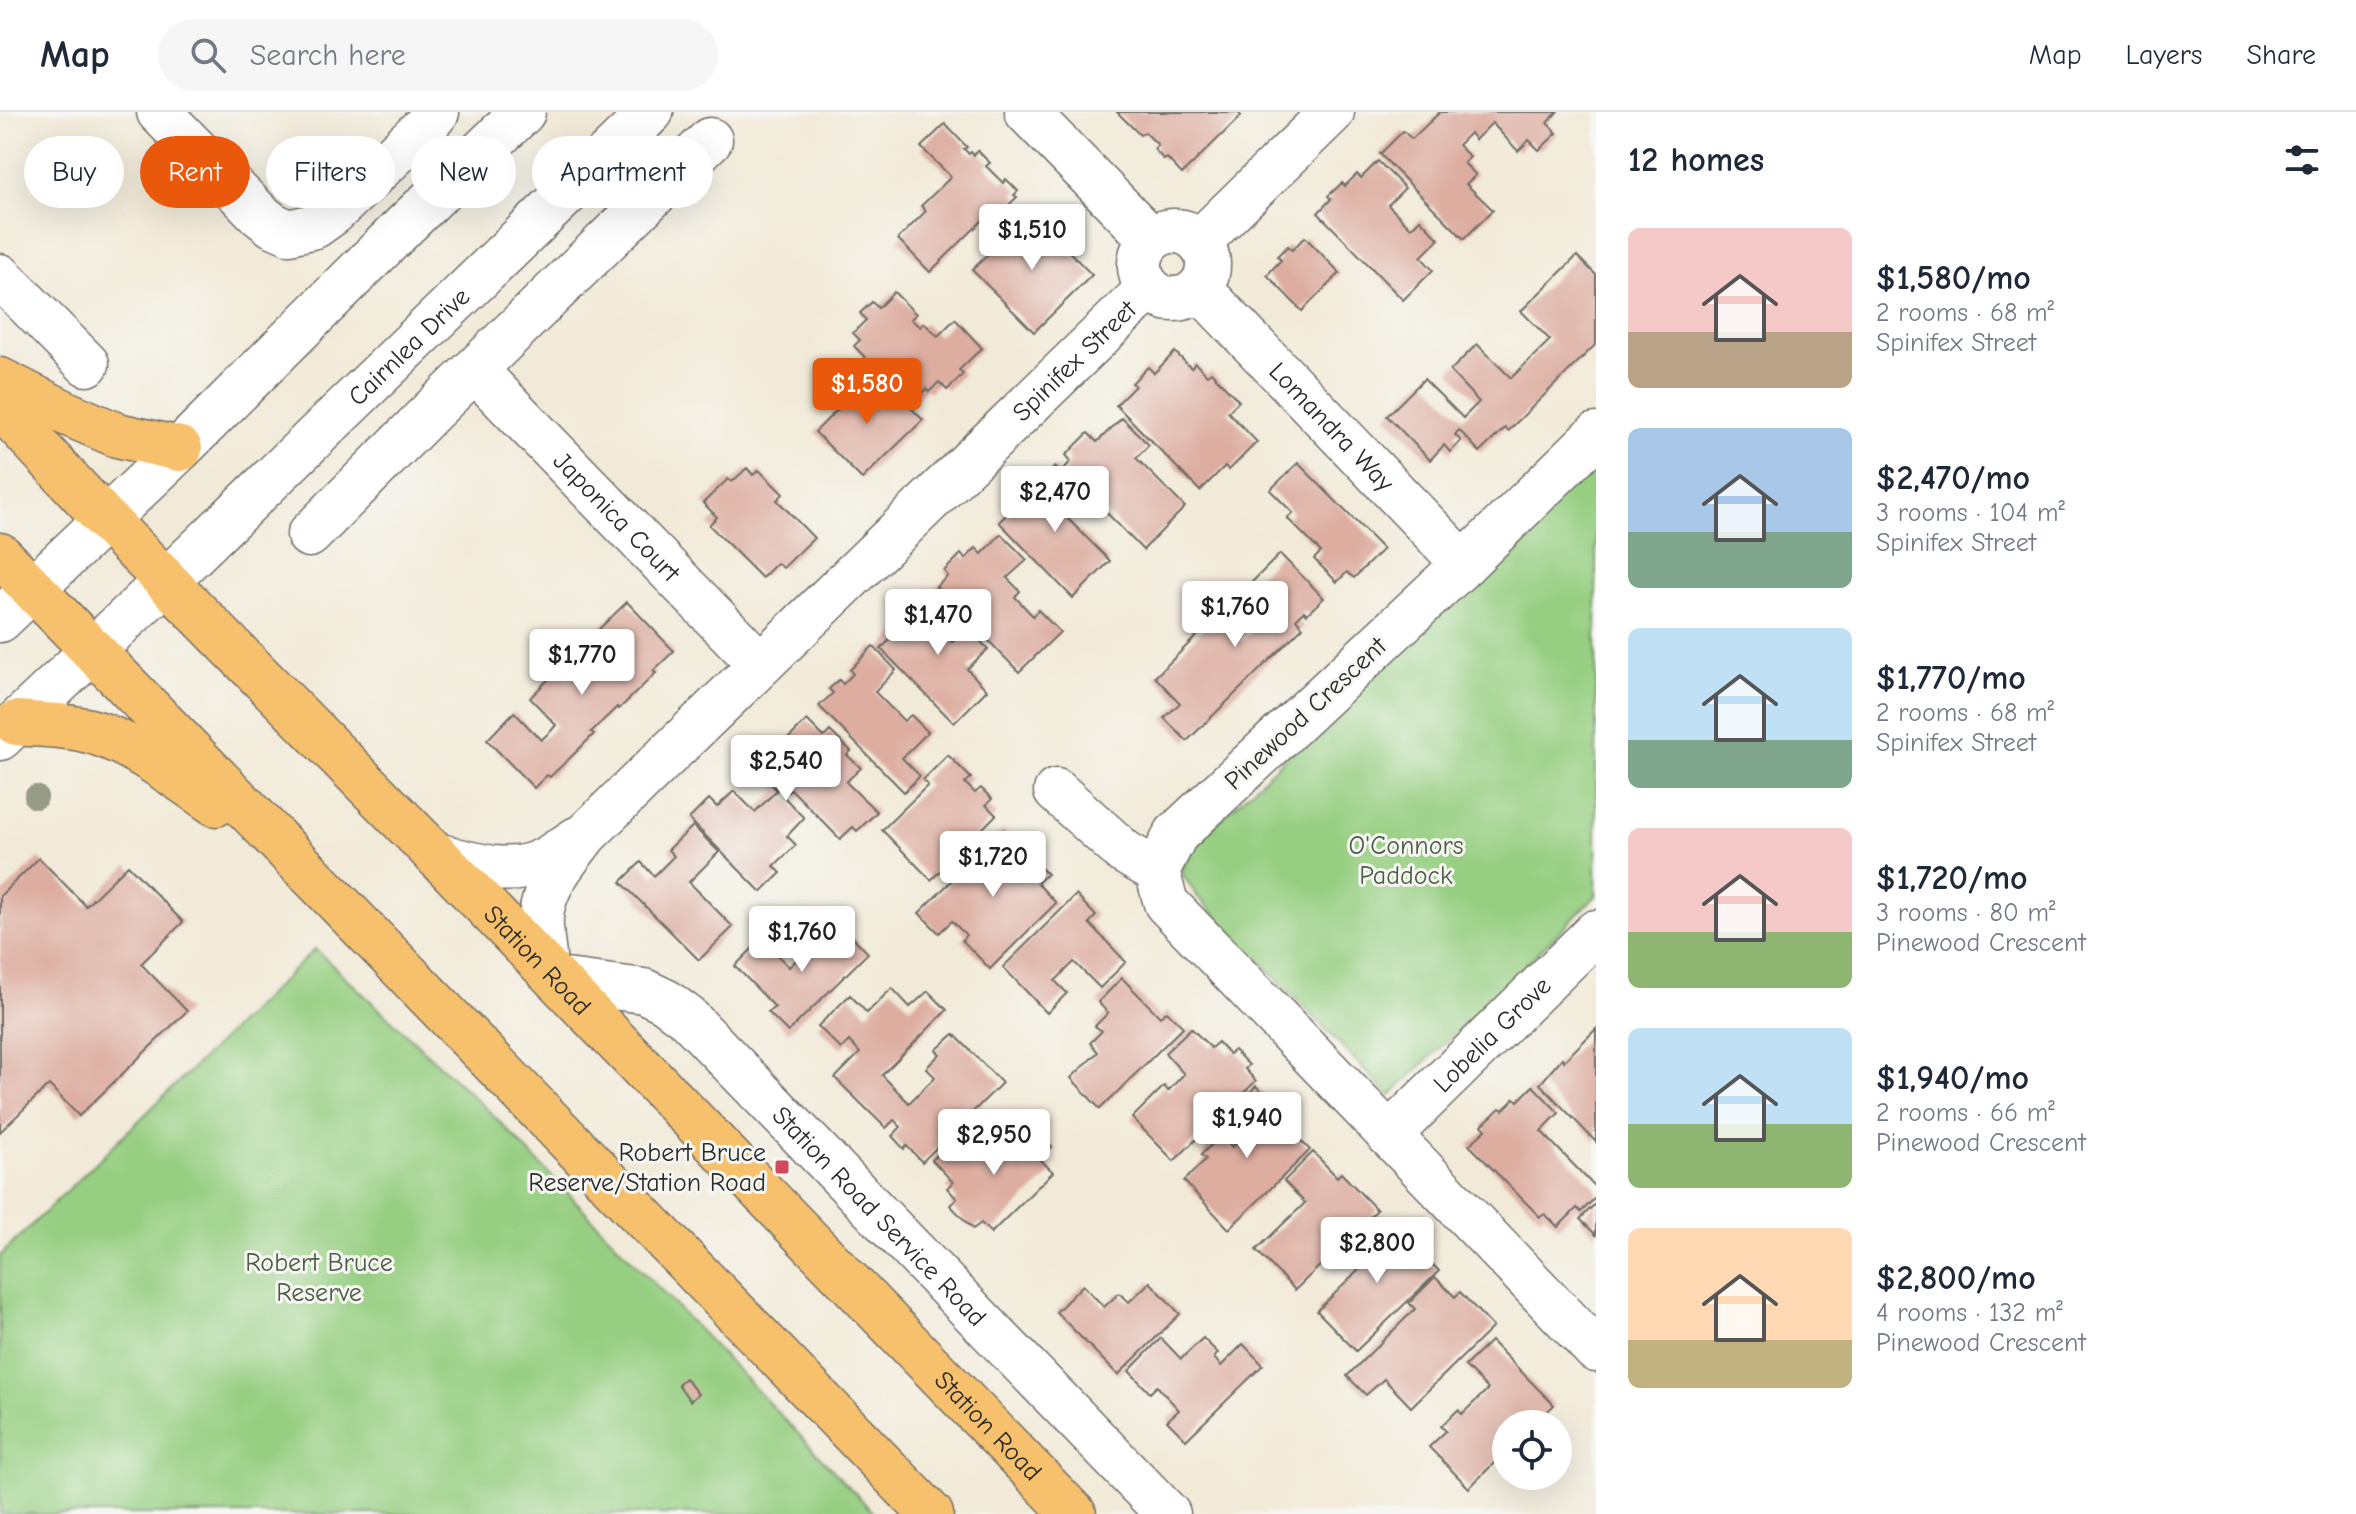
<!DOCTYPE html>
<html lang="en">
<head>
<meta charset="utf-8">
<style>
  :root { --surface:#fff; --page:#f6f6f7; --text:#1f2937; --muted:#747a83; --line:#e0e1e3; --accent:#ea580c }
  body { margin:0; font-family:"Comic Neue",sans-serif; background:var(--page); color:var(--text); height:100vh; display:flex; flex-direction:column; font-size:30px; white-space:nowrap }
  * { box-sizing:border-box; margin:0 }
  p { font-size:26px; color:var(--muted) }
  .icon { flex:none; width:44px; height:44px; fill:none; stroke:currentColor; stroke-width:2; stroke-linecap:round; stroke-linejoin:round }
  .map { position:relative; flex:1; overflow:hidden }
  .side { display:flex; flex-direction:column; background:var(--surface); width:760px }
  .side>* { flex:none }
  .top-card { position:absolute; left:24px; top:24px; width:760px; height:72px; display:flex; gap:16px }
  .fabs { position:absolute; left:1492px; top:1298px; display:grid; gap:16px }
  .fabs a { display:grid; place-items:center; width:80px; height:80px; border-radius:50%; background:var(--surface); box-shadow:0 8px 32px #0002; font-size:40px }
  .price { position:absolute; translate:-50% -68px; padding:0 18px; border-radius:8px; background:#fff; color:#222; font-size:26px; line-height:52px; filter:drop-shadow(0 2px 4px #0008) }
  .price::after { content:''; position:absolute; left:50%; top:48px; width:24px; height:18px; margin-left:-12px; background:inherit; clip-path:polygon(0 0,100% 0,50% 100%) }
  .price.current { background:var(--accent); color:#fff }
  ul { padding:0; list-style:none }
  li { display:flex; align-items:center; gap:24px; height:200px; padding:0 32px }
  li span { display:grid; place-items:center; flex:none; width:224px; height:160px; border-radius:12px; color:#555 }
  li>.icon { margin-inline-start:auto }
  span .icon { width:96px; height:96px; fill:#fffc; stroke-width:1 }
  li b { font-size:34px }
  h2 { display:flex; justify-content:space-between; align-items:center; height:96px; padding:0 32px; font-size:34px }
  .pill { padding:0 28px; border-radius:36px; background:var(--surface); box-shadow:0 8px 32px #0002; font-size:28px; line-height:72px }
  .pill.current { background:var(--accent); color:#fff }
  header { display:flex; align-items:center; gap:48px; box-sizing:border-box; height:112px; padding:0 40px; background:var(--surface); border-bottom:2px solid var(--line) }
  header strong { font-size:38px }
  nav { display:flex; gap:44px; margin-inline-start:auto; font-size:28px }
  .search { width:560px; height:72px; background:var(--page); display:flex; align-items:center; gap:20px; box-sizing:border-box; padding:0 28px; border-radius:44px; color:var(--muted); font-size:30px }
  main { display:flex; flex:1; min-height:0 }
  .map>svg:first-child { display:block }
  .green { fill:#97cf82; stroke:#617d56; stroke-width:2 }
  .building { fill:#ddada0 }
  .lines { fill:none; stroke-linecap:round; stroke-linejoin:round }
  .minor-casing { stroke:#716e68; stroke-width:47 }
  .major-casing { stroke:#716e68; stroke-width:47 }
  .minor { stroke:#fff; stroke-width:44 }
  .major { stroke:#f7c06c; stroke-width:44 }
  .tree { fill:#969c87 }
  .poi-dot { fill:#d1495b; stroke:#f6f6f2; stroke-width:3 }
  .labels { text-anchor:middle; stroke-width:6; stroke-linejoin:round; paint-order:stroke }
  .street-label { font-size:26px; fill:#2b2b2b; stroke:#f6f6f2 }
  .park-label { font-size:26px; fill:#4b5c45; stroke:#f6f6f2 }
  .poi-label { font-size:26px; fill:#2b2b2b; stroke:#f6f6f2; text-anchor:end }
</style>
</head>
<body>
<header>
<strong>Map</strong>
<div class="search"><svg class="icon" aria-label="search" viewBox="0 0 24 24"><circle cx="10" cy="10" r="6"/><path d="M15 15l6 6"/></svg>Search here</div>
<nav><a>Map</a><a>Layers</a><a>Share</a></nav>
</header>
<main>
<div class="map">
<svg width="1596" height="1402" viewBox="0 0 1596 1402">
  <rect width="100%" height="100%" fill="#f6f6f2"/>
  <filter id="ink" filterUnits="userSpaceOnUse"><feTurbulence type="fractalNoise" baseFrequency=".0125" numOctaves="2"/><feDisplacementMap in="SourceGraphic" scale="16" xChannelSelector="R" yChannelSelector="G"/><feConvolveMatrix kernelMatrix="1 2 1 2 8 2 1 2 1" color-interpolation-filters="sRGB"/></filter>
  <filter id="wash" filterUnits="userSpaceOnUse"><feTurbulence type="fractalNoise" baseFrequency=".006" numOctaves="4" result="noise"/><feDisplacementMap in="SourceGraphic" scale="32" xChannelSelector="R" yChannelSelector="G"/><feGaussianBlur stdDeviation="1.8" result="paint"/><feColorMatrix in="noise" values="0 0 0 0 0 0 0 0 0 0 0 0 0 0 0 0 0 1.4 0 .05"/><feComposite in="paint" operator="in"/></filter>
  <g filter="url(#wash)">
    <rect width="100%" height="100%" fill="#f2ead8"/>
    <g class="green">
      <path d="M1596,348V784L1390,984L1197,784L1181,760L1196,731Z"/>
      <path d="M315,837L493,1003L875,1402H0V1144Z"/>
    </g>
    <g id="blocks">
      <g class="building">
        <path d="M1117,0H1238L1241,4L1182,62L1167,46L1164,48L1154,37L1158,33L1145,20L1140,23Z"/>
        <path d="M1440,0H1557L1547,11L1557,21L1539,38L1529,28L1518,39L1492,11L1475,28L1470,21L1458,33L1470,45L1464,51L1476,63L1466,72L1493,98L1464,127L1380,42L1403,19L1412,27Z"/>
        <path d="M945,12L967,35L964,37L969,42L971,40L974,43L978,39L990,51L986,54L1003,71L1006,67L1018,79L1014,83L1017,85L993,108L988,103L930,160L898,127L926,99L921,94L951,65L921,35Z"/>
        <path d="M1378,49L1405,76L1388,93L1411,116L1420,107L1439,127L1421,145L1433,158L1403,188L1318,101L1331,87L1328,84L1342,71L1345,74L1357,62L1361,66Z"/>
        <path d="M1031,101L1092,163L1034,220L972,158Z"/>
        <path d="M1305,125L1340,161L1302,199L1267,163L1281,148L1277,144L1288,134L1292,138Z"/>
        <path d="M1577,144L1596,163V232L1508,319L1505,316L1480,340L1459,318L1455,323L1461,329L1450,340L1444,333L1430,348L1387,304L1424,267L1463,306L1479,290L1450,259L1477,232L1511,266L1550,228L1521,199Z"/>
        <path d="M894,180L916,202L911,207L920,215L924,211L938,224L955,207L982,236L959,258L963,262L947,278L939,270L929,280L926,277L910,292L854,234L860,228L853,221L866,208L860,201L872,190L878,196Z"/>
        <path d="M1175,240L1191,256L1195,251L1207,263L1211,260L1239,289L1228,300L1257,330L1229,358L1225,354L1200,379L1116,293L1135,274L1132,271L1148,255L1154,261Z"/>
        <path d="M852,264L874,286L888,272L923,308L862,367L815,320L839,296L830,287Z"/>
        <path d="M1122,306L1149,333L1136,346L1185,395L1143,438L1064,357L1071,349L1066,343L1088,321L1097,330Z"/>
        <path d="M1298,351L1383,437L1354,466L1347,460L1337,470L1314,447L1321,440L1287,406L1293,401L1270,378Z"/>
        <path d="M1055,355L1082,382L1062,401L1110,449L1073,486L999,410L1018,391L1021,394L1034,382L1031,378Z"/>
        <path d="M747,356L753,363L759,358L783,382L777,388L814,426L783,456L777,451L762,466L709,413L717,405L703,391L728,367L732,370Z"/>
        <path d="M1001,422L1027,448L1007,466L1020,479L1015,485L1033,504L1038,498L1060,520L1019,560L936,475L948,464L944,459L961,442L965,447L976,436L982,442Z"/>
        <path d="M1280,442L1324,486L1307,502L1304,499L1296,507L1303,515L1187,629L1164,606L1180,591L1155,565L1217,504L1242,529L1272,500L1248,474Z"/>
        <path d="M929,477L955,503L940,518L952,530L967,516L988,537L967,557L987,578L954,611L881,537L901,516L905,520L910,515L901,505Z"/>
        <path d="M627,490L674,539L653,559L656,561L619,597L617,595L591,620L594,622L574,642L550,665L547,663L534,676L487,628L514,600L541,628L551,619L556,613L530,586L584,531L611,559L616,555L626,545L599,517Z"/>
        <path d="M873,534L896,558L875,580L904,609L911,603L928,620L902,646L920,664L904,680L819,594L833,581L829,577L839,568L843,572L853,562L850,558Z"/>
        <path d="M807,608L824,625L830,619L851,639L847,643L861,656L846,670L877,700L857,719L853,715L840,727L791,677L783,684L804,706L787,724L796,733L774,754L781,761L761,780L689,707L709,687L717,695L734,679L755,700L777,678L750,651L775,627L781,634Z"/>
        <path d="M948,643L971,666L965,671L975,681L981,676L992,687L986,693L996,703L931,768L882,718L928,673L923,668Z"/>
        <path d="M693,714L719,740L689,770L733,815L699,848L621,770L641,750L654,764L674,744L668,738Z"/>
        <path d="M1003,718L1015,731L1019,726L1038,745L1034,749L1047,762L1037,771L1056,791L990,857L962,828L966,823L952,809L939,821L919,801Z"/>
        <path d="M39,746L86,794L128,753L183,810L141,852L187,899L79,1004L49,973L0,1020V784Z"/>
        <path d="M1076,783L1096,804L1089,811L1126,850L1100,876L1074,850L1055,869L1067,881L1047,901L1003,855Z"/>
        <path d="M837,809L868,841L788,920L768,900L775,895L735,854L762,827L789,855Z"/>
        <path d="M1122,866L1160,905L1167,899L1183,915L1100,997L1071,966L1098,940L1090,931L1102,919L1095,914L1108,901L1098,890Z"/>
        <path d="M892,876L910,895L928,879L947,898L882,963L909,991L935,965L926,956L940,942L936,938L954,922L1002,971L922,1050L907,1034L904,1037L892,1024L901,1015L894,1008L886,1016L835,966L860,941L849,929L841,937L818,914L850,883L867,901Z"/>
        <path d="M1191,916L1211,936L1218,930L1229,942L1234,938L1249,953L1245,957L1256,969L1174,1049L1132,1006L1164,974L1168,979L1184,962L1165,941Z"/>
        <path d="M1596,917V1030L1540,972L1562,946L1564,949Z"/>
        <path d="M1256,974L1280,998L1276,1003L1284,1011L1287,1008L1299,1021L1296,1024L1310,1038L1229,1117L1184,1069L1206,1047L1201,1043L1221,1023L1232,1035L1248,1019L1230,1000Z"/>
        <path d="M1533,974L1559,1001L1541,1019L1596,1076V1085L1581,1100L1577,1096L1558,1115L1545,1102L1540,1105L1469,1033L1486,1018L1482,1013L1500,996L1503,998L1515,986L1518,989Z"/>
        <path d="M1009,1015L1022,1028L1034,1017L1052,1035L1040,1047L1053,1060L991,1121L981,1111L973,1117L950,1093L957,1087L947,1076L953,1070L932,1048L956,1025L977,1046Z"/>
        <path d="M1313,1040L1337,1065L1341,1061L1377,1098L1295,1178L1256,1138L1305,1091L1284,1069Z"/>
        <path d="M1596,1091V1123L1580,1107Z"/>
        <path d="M1377,1104L1417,1145L1422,1141L1439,1159L1356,1239L1317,1199L1371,1146L1353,1127Z"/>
        <path d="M1435,1165L1455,1185L1460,1180L1493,1215L1411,1295L1384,1267L1366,1283L1347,1264L1415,1197L1409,1191Z"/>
        <path d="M1150,1170L1180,1202L1118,1263L1056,1200L1083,1173L1104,1195L1119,1181L1129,1190Z"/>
        <path d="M1161,1226L1181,1247L1203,1226L1218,1241L1214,1246L1221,1254L1243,1232L1263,1253L1186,1328L1167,1309L1179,1298L1157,1274L1150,1281L1129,1259Z"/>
        <path d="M1491,1229L1554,1293L1534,1312H1506V1339L1469,1376L1429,1335L1446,1319L1441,1314L1458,1298L1462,1302L1488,1277L1465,1254Z"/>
        <path d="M685,1266L698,1282L690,1289L678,1272Z"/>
      </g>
    </g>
  </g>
  <g filter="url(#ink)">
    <use href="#blocks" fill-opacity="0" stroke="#716e68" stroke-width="2"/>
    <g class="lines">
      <g class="minor-casing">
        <g id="minor">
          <path d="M159,0L260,103L273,113L289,120L315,114L333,101L426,13L437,0"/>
          <path d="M1027,0L1151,127"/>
          <circle cx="1174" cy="153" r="34"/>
          <path d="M1199,130L1332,0"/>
          <path d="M0,164L87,252"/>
          <path id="s1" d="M1199,176L1464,452"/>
          <path id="s2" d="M475,258L760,552"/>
          <path d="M1596,323L1464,452L1176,722L1157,759L1166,791L1596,1238"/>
          <path d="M309,423L430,301L710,28"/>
          <path d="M0,508L180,337L405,113L523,0"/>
          <path id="s3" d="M0,626L166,469L651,0"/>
          <path d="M1056,679L1124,740L1157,759"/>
          <path d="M436,743C469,751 506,765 540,750C553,744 565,735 577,727"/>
          <path id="s4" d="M545,855C544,839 540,821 541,805C544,772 567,747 586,722L1149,176"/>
          <path id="s5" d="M558,868L644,879L665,889L688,906L1168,1402"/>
          <path id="s6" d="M1389,1023L1596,820"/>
        </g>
      </g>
      <g class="major-casing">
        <g id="major">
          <path d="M0,268L68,302L117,323L180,337"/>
          <path id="s7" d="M0,294L105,407L436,743L1074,1402"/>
          <path d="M0,443C310,763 622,1081 931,1402"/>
          <path d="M16,611C39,613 63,613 85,618C128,627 179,667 216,692"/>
        </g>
      </g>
      <use href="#minor" class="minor"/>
      <use href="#major" class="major"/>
    </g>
    <circle class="tree" cx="36" cy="685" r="12"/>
  </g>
  <rect class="poi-dot" x="774" y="1047" width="16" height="16" rx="4"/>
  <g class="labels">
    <g class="street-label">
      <text dy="9" stroke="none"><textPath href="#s3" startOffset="566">Cairnlea Drive</textPath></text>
      <text dy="9" stroke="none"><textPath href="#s4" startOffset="826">Spinifex Street</textPath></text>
      <text dy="9" stroke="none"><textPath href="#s1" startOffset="192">Lomandra Way</textPath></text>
      <text dy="9" stroke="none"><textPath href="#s2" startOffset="204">Japonica Court</textPath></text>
      <text transform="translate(1305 601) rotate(-43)" y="9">Pinewood Crescent</text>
      <text dy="9" stroke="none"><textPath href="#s7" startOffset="772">Station Road</textPath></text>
      <text dy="9" stroke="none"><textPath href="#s6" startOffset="144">Lobelia Grove</textPath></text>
      <text dy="9" stroke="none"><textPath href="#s5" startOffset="414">Station Road Service Road</textPath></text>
      <text dy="9" stroke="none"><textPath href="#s7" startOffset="1420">Station Road</textPath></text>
    </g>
    <g class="park-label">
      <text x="1406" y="742">O'Connors<tspan x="1406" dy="30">Paddock</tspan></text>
      <text x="319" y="1159">Robert Bruce<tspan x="319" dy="30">Reserve</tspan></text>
    </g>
    <g class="poi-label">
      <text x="766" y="1049">Robert Bruce<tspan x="766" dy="30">Reserve/Station Road</tspan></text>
    </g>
  </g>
</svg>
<div class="fabs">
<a><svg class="icon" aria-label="locate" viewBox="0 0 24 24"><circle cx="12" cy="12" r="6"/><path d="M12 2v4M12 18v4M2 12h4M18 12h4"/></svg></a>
</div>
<b class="price" style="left:1032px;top:160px">$1,510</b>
<b class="price current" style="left:867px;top:314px">$1,580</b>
<b class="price" style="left:1055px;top:422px">$2,470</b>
<b class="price" style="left:1235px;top:537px">$1,760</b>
<b class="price" style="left:938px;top:545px">$1,470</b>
<b class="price" style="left:582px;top:585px">$1,770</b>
<b class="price" style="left:786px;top:691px">$2,540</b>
<b class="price" style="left:993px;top:787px">$1,720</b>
<b class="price" style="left:802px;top:862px">$1,760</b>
<b class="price" style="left:1247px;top:1048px">$1,940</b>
<b class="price" style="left:994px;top:1065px">$2,950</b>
<b class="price" style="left:1377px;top:1173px">$2,800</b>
<div class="top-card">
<a class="pill">Buy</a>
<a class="pill current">Rent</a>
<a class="pill">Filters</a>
<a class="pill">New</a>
<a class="pill">Apartment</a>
</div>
</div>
<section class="side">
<h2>12 homes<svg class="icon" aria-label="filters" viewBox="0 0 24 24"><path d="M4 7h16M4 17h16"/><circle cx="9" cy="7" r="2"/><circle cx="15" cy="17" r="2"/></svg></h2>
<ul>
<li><span style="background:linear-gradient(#f6c9c9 65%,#b9a48a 0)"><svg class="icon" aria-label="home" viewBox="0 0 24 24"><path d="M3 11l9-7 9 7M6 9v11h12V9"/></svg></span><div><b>$1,580/mo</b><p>2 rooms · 68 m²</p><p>Spinifex Street</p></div></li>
<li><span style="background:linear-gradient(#a9c7e8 65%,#7fa58c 0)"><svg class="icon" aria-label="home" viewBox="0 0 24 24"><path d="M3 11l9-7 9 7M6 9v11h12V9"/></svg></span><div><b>$2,470/mo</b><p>3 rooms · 104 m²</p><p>Spinifex Street</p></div></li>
<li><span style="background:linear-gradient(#bfe0f5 70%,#7fa58c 0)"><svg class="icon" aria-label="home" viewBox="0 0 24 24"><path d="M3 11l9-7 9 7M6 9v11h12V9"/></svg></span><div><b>$1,770/mo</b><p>2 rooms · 68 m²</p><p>Spinifex Street</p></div></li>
<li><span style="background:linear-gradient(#f6c9c9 65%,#8fb573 0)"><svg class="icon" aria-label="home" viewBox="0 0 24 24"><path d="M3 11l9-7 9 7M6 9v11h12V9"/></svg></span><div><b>$1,720/mo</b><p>3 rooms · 80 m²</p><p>Pinewood Crescent</p></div></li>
<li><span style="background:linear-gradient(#bfe0f5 60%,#8fb573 0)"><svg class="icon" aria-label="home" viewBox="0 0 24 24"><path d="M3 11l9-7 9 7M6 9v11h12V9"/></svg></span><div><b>$1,940/mo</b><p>2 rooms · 66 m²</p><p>Pinewood Crescent</p></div></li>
<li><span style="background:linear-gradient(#ffd9b3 70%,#c2b280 0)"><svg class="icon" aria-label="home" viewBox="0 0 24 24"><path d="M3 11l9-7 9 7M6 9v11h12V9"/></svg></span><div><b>$2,800/mo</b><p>4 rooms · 132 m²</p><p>Pinewood Crescent</p></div></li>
</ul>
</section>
</main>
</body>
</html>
